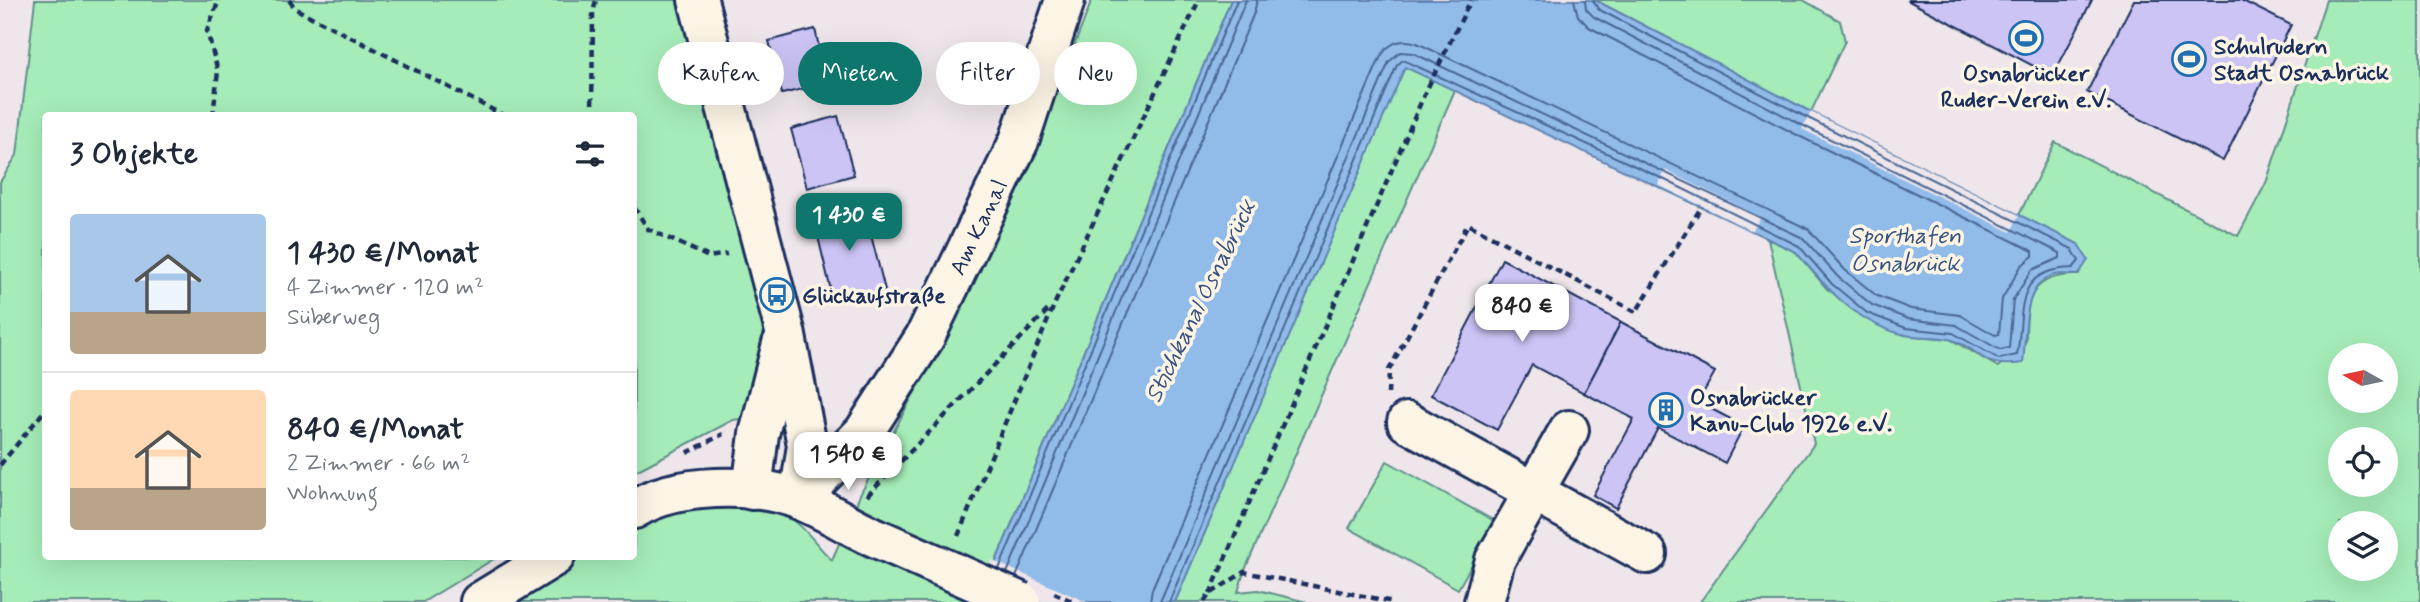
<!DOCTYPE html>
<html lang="de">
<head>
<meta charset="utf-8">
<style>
  :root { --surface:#fff; --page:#f6f6f7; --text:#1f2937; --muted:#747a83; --line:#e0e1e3; --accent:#0f766e }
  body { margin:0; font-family:Mynerve,sans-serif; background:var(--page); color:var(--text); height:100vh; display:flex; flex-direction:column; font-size:26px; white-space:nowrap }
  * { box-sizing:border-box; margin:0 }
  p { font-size:23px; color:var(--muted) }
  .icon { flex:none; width:38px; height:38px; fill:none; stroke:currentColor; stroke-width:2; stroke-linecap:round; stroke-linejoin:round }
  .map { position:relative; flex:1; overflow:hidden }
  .details { position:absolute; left:42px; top:112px; width:595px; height:448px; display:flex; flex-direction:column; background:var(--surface); border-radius:7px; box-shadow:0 7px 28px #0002 }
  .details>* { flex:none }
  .banner { position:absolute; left:658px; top:42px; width:665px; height:63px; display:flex; gap:14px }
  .needle { width:46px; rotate:279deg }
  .buttons { position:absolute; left:2328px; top:343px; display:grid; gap:14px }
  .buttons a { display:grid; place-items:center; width:70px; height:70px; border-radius:50%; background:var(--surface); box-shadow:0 7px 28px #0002; font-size:35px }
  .price { position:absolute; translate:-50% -60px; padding:0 16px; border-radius:14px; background:#fff; color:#222; font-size:23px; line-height:46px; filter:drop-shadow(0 2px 4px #0008) }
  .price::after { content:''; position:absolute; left:50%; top:42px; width:21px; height:16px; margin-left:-10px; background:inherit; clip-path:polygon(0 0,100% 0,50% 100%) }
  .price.active { background:var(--accent); color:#fff }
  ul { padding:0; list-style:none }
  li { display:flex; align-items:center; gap:21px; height:175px; padding:0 28px }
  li+li { border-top:2px solid var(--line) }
  li span { display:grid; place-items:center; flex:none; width:196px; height:140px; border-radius:7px; color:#555 }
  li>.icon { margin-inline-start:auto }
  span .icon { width:84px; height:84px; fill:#fffc; stroke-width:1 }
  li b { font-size:30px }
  h2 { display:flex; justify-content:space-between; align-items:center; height:84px; padding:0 28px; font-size:30px }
  .tag { padding:0 24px; border-radius:32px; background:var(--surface); box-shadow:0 7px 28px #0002; font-size:24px; line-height:63px }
  .tag.active { background:var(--accent); color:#fff }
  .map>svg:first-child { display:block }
  .green { fill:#a5ecb8; stroke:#608e8b; stroke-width:2; fill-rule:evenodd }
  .water { fill:#91bcea; stroke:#6284b2; stroke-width:2 }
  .pier { fill:#eee6ea }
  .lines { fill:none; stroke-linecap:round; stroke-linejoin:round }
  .shore { stroke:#4a6796; stroke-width:2 }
  .building { fill:#cdc4f6; stroke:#1b2f5e; stroke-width:2 }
  .minor-casing { stroke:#1b2f5e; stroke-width:44 }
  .path { stroke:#1b2f5e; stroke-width:4.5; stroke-dasharray:7 5; stroke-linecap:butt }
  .minor { stroke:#fcf5e5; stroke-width:38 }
  .minor-bridge-casing { stroke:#1b2f5e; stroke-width:44; stroke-linecap:butt }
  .path-bridge { stroke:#1b2f5e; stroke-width:4.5; stroke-dasharray:7 5; stroke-linecap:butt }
  .minor-bridge { stroke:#fcf5e5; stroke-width:38 }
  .labels { text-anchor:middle; stroke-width:7; stroke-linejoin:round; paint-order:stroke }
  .poi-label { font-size:23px; font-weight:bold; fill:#1b2f5e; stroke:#fcf5e5; text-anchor:start }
  .street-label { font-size:23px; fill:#1b2f5e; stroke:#fcf5e5 }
  .water-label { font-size:24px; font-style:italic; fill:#385281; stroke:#fcf5e5 }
</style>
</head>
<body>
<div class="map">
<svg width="2420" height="602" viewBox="0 0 2420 602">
  <rect width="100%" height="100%" fill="#eee6ea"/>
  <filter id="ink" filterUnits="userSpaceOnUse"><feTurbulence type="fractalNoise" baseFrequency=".0143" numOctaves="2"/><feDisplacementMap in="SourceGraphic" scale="14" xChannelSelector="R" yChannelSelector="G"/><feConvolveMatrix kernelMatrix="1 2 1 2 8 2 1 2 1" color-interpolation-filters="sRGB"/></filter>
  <g filter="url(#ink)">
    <g class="green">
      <path d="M35,0H680L764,319L766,359L749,418L733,420L634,472V116H46V556L497,557L423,602H0V182L17,155Z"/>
      <path d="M1092,0H1231L979,602H508L580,557L634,556V525C673,502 748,496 790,518C806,527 818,548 832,560L860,495L938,348L1037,142Z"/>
      <path d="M1595,0H1803L1840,21L1845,41L1811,112Z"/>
      <path d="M2326,0H2420V602H1700L1814,444L1768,239L1796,252L1827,289L1904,335L1950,339L1998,367L2026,341C2026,299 2030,274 2078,275V244L2019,215L2055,142L2238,236L2266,183ZM2340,355H2385V401H2340ZM2340,439H2385V485H2340ZM2340,523H2385V569H2340Z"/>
      <path d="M1405,66L1455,90L1244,572L1238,592L1258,590L1307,602H1175Z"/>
      <path d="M1387,461L1496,522L1458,589L1349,528Z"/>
    </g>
    <path class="water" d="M1231,0H1595L1811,112L2078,244L2088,260L2078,275C2071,275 2062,273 2055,275C2020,283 2027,336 2023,363C1978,370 1984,349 1949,339C1935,336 1920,338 1906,335C1858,325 1826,288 1796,252L1405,67L1175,602H979Z"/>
    <g class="pier">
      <path d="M1811,112L2019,215L2011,232L1802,129Z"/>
      <path d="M1665,170L1761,217L1752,231L1702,206L1658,185Z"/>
      <path d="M991,560L1087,602H979Z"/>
    </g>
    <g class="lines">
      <g class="shore">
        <path d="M999,569L1237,0"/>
        <path d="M1007,573L1246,0"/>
        <path d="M1016,577L1254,13L1257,0"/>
        <path d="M1150,602L1152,589L1380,58C1388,43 1401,38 1417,43L1808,229L1845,270L1877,296L1911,309L1960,315L1995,335L1999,334L2002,299L2021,266L2033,256V251L1799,136L1589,27L1578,16L1574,0"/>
        <path d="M1160,602L1389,62L1400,52L1413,53L1803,238L1838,277L1872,305L1908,319L1956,325L2000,350L2009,348L2013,300L2032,270L2060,258V253L1804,126L1594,17L1586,9L1585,0"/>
        <path d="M1169,602L1397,65L1403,60L1661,178L1799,246L1832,284L1867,313L1906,328L1953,333L1999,359L2017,355C2025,312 2011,269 2073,268L2079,261L2072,249L1808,118L1598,9L1593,0"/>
      </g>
    </g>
    <g class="building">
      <path d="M1907,0H2092L2053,76Z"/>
      <path d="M2134,0H2241L2291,25L2223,161L2087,92Z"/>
      <path d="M815,29L827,83L782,94L769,41Z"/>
      <path d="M838,116L854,175L807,188L791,129Z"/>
      <path d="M863,204L885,290L834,303L813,216Z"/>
      <path d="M1502,259L1621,322L1584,393L1532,365L1497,430L1431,395Z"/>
      <path d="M1621,322L1715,372L1698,402L1744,426L1725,463L1658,428L1616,508L1593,495L1634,419L1584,393Z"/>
    </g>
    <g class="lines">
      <g class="minor-casing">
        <g id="minor">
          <path d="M698,0L785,331L807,445L799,499"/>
          <path d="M1407,422L1647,554"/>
          <path d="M752,490L759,434L782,344"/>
          <path d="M799,499L864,432L925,337L1019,141L1065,0"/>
          <path d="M634,509C676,483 754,482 800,500C825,510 848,525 872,536"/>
          <path d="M480,602L555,556"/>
          <path d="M1484,602L1495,560L1569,430"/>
        </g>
      </g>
      <g class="path">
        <path d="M289,0L296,9L505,116"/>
        <path d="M213,116L218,71L207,31L219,0"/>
        <path d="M592,116L593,13L596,0"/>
        <path d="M634,207L648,229L709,257L727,254"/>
        <path d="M1388,394L1389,370L1468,224L1636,312L1702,206"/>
        <path d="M687,453L723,434"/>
        <path d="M0,465L46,409"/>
        <path d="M867,496L1051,307"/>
        <path d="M958,536L1055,303L1199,0"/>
        <path d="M1210,594L1424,95L1471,0"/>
        <path d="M1204,602L1210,594L1244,572L1393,602"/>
      </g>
      <use href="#minor" class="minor"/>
      <g class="minor-bridge-casing">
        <path id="minor-bridge" d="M872,536L1021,602"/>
      </g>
      <path class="path-bridge" d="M1054,593L1074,602"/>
      <use href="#minor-bridge" class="minor-bridge"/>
    </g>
  </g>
  <defs>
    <g id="stadium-ring" transform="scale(1.75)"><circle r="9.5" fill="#fcf5e5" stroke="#1f6fb2" stroke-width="1.5"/><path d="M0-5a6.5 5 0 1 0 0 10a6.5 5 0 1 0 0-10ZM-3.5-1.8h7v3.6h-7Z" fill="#1f6fb2"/></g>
    <g id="bus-ring" transform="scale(1.75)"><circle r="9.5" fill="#fcf5e5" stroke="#1f6fb2" stroke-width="1.5"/><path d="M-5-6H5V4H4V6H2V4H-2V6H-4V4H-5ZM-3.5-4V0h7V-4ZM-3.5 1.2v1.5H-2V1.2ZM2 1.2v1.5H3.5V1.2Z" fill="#1f6fb2"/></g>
    <g id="building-ring" transform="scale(1.75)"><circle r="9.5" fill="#fcf5e5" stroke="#1f6fb2" stroke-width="1.5"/><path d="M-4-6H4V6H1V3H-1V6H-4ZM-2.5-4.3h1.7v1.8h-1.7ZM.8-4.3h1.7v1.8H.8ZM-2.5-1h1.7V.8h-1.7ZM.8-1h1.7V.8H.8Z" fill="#1f6fb2"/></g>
  </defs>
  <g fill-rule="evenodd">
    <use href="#stadium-ring" x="2026" y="38"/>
    <use href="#stadium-ring" x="2189" y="59"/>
    <use href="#bus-ring" x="777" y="295"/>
    <use href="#building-ring" x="1666" y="410"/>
  </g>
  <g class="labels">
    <g class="poi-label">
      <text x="2214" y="54">Schulrudern<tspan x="2214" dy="26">Stadt Osnabrück</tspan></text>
      <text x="2026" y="81" text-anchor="middle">Osnabrücker<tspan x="2026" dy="26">Ruder-Verein e.V.</tspan></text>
      <text x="802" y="303">Glückaufstraße</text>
      <text x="1690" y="405">Osnabrücker<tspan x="1690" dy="26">Kanu-Club 1926 e.V.</tspan></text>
    </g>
    <g class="street-label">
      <text transform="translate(978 227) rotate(-64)" y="8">Am Kanal</text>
    </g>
    <g class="water-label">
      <text x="1905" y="243">Sporthafen<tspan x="1905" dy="28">Osnabrück</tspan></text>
      <text transform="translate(1200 301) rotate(-64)" y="8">Stichkanal Osnabrück</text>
    </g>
  </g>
</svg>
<div class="buttons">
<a><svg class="needle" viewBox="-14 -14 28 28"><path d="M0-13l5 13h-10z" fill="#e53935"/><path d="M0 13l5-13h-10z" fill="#747a83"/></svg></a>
<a><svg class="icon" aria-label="locate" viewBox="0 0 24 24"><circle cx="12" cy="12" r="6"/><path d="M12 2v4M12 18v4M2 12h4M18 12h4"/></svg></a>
<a><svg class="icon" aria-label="layers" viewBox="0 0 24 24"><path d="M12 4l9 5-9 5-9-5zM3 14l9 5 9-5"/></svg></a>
</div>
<b class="price active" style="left:849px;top:253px">1 430 €</b>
<b class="price" style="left:1522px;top:344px">840 €</b>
<b class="price" style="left:848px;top:492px">1 540 €</b>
<div class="banner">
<a class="tag">Kaufen</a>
<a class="tag active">Mieten</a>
<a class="tag">Filter</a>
<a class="tag">Neu</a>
</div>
<section class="details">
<h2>3 Objekte<svg class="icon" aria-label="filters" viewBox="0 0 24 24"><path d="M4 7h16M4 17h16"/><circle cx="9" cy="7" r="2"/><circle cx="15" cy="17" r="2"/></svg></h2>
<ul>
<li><span style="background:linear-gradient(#a9c7e8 70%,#b9a48a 0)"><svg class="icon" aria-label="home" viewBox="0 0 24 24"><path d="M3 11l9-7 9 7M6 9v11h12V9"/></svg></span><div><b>1 430 €/Monat</b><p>4 Zimmer · 120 m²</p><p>Süberweg</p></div></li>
<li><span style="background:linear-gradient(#ffd9b3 70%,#b9a48a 0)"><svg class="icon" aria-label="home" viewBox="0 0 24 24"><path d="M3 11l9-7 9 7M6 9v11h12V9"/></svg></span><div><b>840 €/Monat</b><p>2 Zimmer · 66 m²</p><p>Wohnung</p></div></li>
</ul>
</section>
</div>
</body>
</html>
